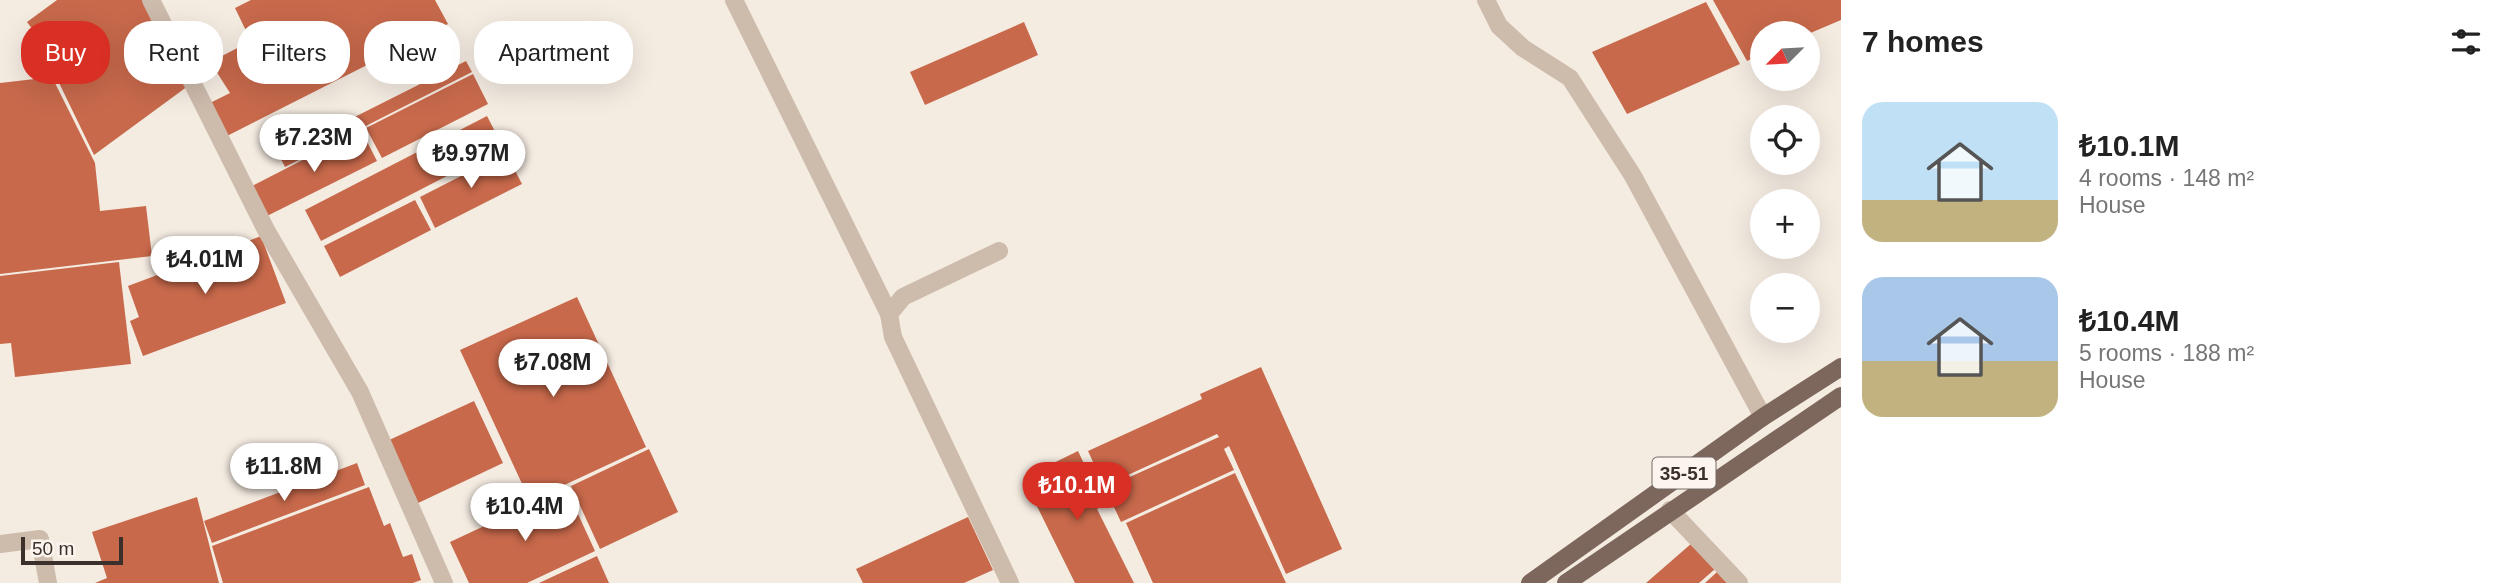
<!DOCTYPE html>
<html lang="en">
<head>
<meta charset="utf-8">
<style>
  :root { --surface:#fff; --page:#f6f6f6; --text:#222; --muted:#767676; --accent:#d93025 }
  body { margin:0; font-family:Helvetica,sans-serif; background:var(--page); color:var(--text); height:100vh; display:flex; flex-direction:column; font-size:26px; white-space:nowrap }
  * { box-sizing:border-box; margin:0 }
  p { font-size:23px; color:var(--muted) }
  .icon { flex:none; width:38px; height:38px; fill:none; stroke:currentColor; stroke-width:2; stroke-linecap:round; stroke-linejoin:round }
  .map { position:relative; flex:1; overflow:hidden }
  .drawer { display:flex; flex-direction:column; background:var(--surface); width:665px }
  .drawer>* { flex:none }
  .guide { position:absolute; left:21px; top:21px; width:665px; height:63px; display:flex; gap:14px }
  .needle { width:46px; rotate:246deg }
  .controls { position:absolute; left:1750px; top:21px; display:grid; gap:14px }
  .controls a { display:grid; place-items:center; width:70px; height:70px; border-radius:50%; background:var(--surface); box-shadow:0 7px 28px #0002; font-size:35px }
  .scale { position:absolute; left:21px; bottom:18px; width:102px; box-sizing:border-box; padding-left:7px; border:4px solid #3b302b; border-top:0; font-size:19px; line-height:24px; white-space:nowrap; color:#3b302b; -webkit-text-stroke:5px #fbf5ee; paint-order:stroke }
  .price { position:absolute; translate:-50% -60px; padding:0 16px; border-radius:24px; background:#fff; color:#222; font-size:23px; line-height:46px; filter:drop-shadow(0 2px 4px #0008) }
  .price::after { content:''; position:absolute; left:50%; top:42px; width:21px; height:16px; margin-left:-10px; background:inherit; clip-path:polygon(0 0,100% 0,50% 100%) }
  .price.current { background:var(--accent); color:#fff }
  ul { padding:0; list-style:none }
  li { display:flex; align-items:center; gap:21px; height:175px; padding:0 21px }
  li span { display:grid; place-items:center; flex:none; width:196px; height:140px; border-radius:21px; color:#555 }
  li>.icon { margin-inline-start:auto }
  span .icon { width:84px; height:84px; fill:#fffc; stroke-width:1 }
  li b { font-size:30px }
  h2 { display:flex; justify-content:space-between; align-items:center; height:84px; padding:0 21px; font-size:30px }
  .chip { padding:0 24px; border-radius:28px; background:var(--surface); box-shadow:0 7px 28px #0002; font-size:24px; line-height:63px }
  .chip.current { background:var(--accent); color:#fff }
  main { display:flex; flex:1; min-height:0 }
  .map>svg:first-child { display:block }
  .building { fill:#c8694b }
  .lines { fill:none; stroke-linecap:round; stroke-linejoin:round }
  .minor { stroke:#cdbbac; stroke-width:18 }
  .major { stroke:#7d675c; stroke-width:18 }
  .labels { text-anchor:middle; stroke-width:5; stroke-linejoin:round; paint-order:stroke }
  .shield { fill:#fbf5ee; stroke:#756b66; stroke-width:2 }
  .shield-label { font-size:19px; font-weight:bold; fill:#3b302b }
</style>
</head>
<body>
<main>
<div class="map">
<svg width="1841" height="583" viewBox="0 0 1841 583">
  <rect width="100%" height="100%" fill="#f4ebe1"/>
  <g class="building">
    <path d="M57,0H147L188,86L94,155L46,56L50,53L27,22Z"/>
    <path d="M251,0H435L448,24L225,137L208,104L230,93L216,71L218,58L251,41L235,8Z"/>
    <path d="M1713,0H1841V20L1808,34L1762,33V54L1747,61Z"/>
    <path d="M1706,2L1740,64L1627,114L1592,52Z"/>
    <path d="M1024,22L1038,55L925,105L910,72Z"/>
    <path d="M466,61L472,72L285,167L279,155Z"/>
    <path d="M473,74L488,104L382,158L366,128Z"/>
    <path d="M52,77L95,163L100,211L146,206L152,256L0,274V83Z"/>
    <path d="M487,116L503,147L321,241L305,210Z"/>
    <path d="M361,130L377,161L265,217L250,187Z"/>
    <path d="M506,153L522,184L435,228L420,197Z"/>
    <path d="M415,200L431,230L340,277L324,246Z"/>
    <path d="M261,236L286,303L143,356L130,321L139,317L128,286Z"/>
    <path d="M119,262L131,364L15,377L11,343L0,344V276Z"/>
    <path d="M577,297L646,447L530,501L460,350Z"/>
    <path d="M1261,367L1342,549L1286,574L1229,446L1224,449L1234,470L1121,522L1105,488L1219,437L1217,434L1104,486L1088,451L1202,399L1200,394Z"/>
    <path d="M474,401L503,463L416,504L387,441Z"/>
    <path d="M649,449L678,512L600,549L571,486Z"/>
    <path d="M1078,451L1104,506L1097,509L1134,583H1075L1023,478Z"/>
    <path d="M357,463L365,485L212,543L204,521Z"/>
    <path d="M1235,473L1286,583H1153L1126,523Z"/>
    <path d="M369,487L384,526L390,523L403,557L412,554L421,580L413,583H223L212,546Z"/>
    <path d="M566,488L595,551L527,583H469L450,542Z"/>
    <path d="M197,497L219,583H95L107,578L92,532Z"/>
    <path d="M968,517L993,570L964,583H863L856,569Z"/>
    <path d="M1692,543L1715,569L1699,583H1646Z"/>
    <path d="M597,556L609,583H539Z"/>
    <path d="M1717,572L1727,583H1705Z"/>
  </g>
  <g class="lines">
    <g class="minor">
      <path d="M151,0L266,230L360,392L444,583"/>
      <path d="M734,0L889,314"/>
      <path d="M1486,0L1499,26L1523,48L1570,78L1633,176L1763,417"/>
      <path d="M999,251L903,297L889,314L893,337L1010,583"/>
      <path d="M1670,510L1739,583"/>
      <path d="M0,544L40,539L48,583"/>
    </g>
    <g class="major">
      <path d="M1530,583L1763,417L1841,367"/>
      <path d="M1566,583L1841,396"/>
    </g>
  </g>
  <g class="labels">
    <rect class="shield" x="1652.5" y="457.5" width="63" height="31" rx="5"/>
    <g class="shield-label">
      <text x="1684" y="480">35-51</text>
    </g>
  </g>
</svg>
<div class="controls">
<a><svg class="needle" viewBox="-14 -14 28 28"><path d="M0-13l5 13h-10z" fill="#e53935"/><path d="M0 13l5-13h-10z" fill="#767676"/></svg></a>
<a><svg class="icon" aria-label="locate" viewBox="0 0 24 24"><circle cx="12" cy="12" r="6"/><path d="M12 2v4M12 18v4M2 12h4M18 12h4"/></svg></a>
<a>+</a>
<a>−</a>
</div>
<div class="scale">50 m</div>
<b class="price" style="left:314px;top:174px">₺7.23M</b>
<b class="price" style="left:471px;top:190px">₺9.97M</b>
<b class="price" style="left:205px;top:296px">₺4.01M</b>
<b class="price" style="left:553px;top:399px">₺7.08M</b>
<b class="price" style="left:284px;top:503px">₺11.8M</b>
<b class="price current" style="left:1077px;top:522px">₺10.1M</b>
<b class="price" style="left:525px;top:543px">₺10.4M</b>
<div class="guide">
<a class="chip current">Buy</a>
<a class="chip">Rent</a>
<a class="chip">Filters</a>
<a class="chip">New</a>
<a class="chip">Apartment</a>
</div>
</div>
<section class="drawer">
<h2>7 homes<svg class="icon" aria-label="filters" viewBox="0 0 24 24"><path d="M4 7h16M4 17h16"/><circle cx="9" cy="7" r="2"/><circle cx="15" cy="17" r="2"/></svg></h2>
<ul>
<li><span style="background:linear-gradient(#bfe0f5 70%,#c2b280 0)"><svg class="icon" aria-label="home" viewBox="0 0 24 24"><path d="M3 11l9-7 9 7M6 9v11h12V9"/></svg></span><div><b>₺10.1M</b><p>4 rooms · 148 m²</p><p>House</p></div></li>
<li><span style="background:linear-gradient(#a9c7e8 60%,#c2b280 0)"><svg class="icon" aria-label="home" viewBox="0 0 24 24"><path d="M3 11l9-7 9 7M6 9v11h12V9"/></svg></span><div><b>₺10.4M</b><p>5 rooms · 188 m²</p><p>House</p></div></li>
</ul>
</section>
</main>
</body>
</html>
